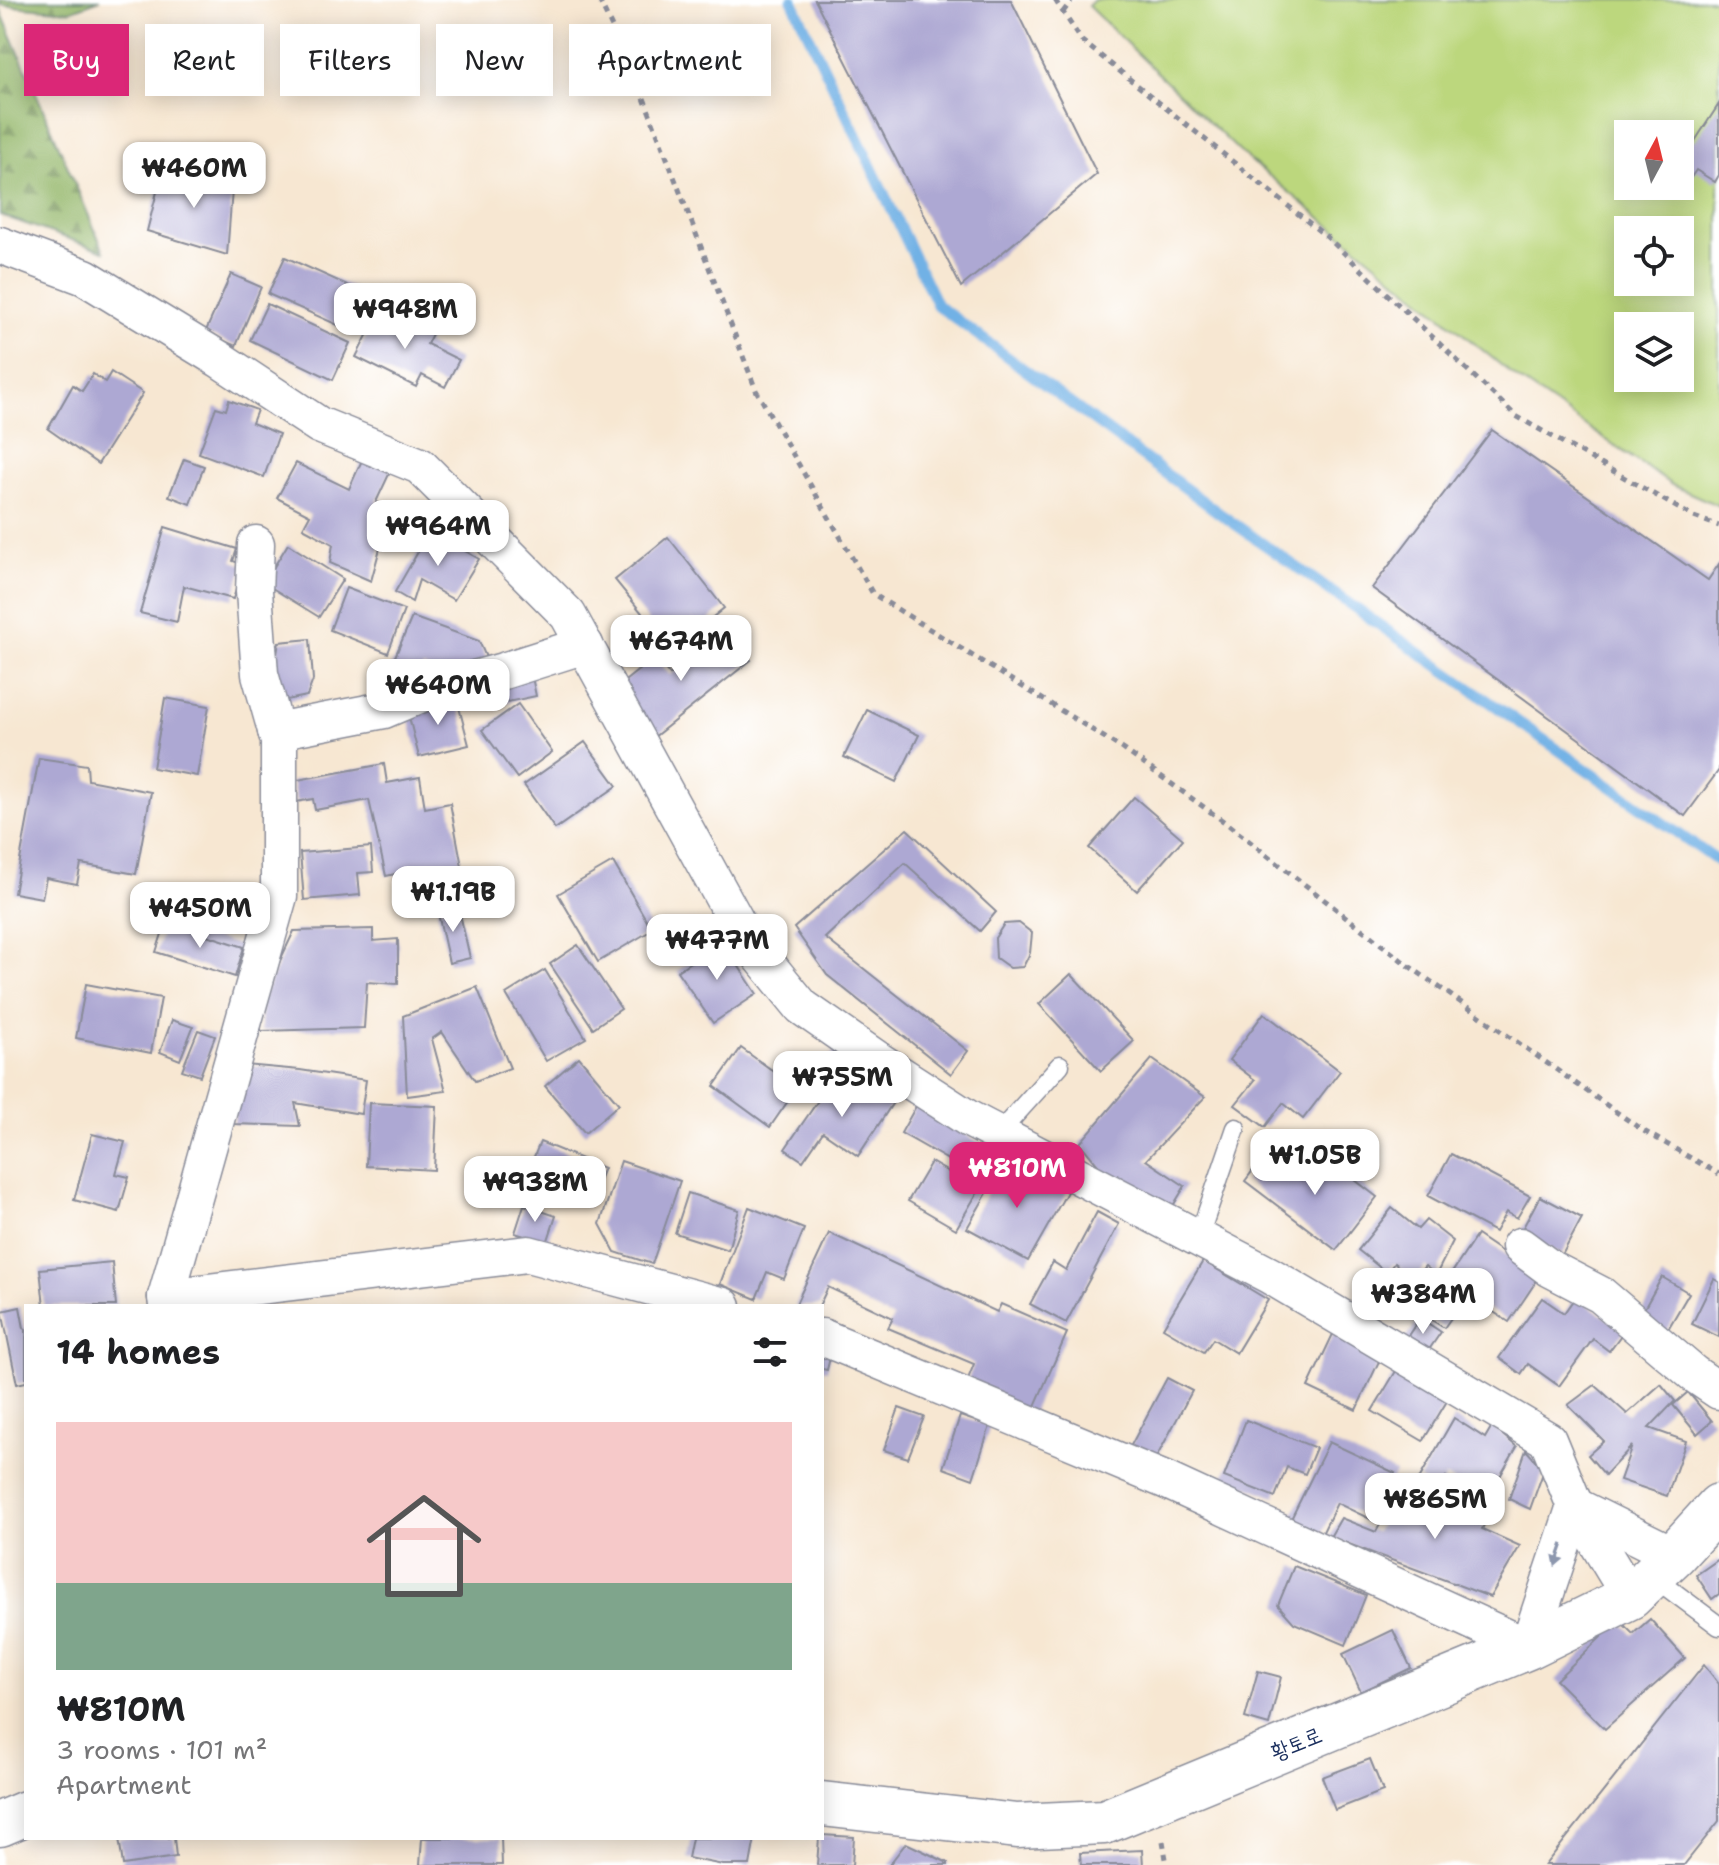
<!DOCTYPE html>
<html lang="en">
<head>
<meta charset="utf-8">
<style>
  :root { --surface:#fff; --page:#f2f2f2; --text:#202124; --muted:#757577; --line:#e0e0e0; --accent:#db2777 }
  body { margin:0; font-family:"Shantell Sans","Poor Story",sans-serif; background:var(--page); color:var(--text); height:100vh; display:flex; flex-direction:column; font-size:30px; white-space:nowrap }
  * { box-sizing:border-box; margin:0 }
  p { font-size:26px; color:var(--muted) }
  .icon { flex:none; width:44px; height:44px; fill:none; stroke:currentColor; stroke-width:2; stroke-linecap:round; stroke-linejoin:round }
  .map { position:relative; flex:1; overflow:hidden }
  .side { position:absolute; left:24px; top:1304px; width:800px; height:536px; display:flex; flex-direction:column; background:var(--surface); border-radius:0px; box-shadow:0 4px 20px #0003 }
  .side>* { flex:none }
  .guide { position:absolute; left:24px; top:24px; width:800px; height:72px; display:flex; gap:16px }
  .needle { width:52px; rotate:7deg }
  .fabs { position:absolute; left:1614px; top:120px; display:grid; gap:16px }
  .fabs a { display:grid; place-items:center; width:80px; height:80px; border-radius:0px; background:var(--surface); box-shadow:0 4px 20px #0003; font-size:40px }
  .price { position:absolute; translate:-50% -68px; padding:0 18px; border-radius:16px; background:#fff; color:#222; font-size:26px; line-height:52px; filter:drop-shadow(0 2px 4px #0008) }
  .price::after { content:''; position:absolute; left:50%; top:48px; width:24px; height:18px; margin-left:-12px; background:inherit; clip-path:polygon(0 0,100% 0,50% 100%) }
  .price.selected { background:var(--accent); color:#fff }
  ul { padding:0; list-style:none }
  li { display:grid; align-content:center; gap:16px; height:424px; padding:0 32px }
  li+li { border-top:2px solid var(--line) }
  li span { display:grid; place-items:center; height:248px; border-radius:0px; color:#555 }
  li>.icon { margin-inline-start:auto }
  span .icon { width:144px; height:144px; fill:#fffc; stroke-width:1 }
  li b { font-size:34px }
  h2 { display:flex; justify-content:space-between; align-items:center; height:96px; padding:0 32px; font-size:34px }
  .chip { padding:0 28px; border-radius:0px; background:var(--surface); box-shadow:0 4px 20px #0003; font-size:28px; line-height:72px }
  .chip.selected { background:var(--accent); color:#fff }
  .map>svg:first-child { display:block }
  .green { fill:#bcd77d; stroke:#6c836e; stroke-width:2; fill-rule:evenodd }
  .forest { fill:url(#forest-firs); stroke:#587465; stroke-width:2 }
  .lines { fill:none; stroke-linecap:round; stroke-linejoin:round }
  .stream { stroke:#71b1e5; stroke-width:11 }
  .building { fill:#ada8d3 }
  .service-casing { stroke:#898b98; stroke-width:21 }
  .minor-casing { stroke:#898b98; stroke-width:39 }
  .secondary-casing { stroke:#898b98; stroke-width:47 }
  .path { stroke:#898b98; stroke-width:5; stroke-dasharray:6 6; stroke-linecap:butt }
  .service { stroke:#fff; stroke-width:18 }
  .minor { stroke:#fff; stroke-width:36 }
  .secondary { stroke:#fff; stroke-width:44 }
  .oneway { fill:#8d97ae }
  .labels { text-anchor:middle; stroke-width:7; stroke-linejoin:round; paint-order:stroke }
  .street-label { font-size:22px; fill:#1b2f5e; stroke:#fff }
</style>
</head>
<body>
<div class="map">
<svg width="1719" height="1865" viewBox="0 0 1719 1865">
  <defs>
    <pattern id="forest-firs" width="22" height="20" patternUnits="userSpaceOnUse" patternTransform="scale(2)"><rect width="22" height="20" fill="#95b86c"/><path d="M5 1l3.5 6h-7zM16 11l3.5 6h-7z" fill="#79965c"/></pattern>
  </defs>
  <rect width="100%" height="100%" fill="#fff"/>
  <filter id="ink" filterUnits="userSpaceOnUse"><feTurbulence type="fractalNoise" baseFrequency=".0125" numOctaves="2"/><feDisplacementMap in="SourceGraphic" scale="16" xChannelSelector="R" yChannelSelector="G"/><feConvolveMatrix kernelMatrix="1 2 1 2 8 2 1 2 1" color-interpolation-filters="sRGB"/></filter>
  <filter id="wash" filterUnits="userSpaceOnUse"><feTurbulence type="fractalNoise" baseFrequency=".006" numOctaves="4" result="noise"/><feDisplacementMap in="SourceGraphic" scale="32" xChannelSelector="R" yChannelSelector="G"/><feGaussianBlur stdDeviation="1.8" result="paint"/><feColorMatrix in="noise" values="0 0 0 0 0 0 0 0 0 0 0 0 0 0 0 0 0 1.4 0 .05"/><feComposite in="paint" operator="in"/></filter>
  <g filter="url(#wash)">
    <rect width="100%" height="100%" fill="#f7e7d2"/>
    <path class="green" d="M1094,0H1719V506L1672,485L1518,379L1240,152L1088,6ZM1628,134H1680V186H1628ZM1628,230H1680V282H1628ZM1628,326H1680V378H1628Z"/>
    <g class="forest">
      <path d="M0,0H100L70,11L0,5Z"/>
      <path d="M0,9L104,251L0,215Z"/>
    </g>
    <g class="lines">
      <path class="stream" d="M792,0L937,305L1219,513L1719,862"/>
    </g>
    <g id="blocks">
      <g class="building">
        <path d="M815,0H1011L1097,174L961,287Z"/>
        <path d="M1719,104V175L1715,182L1696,170L1683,189L1680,187V134H1665L1671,126L1695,141Z"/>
        <path d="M201,170L233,177L227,255L147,231L162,172L193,182Z"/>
        <path d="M285,257L374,297L358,334L268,294Z"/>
        <path d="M231,274L261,287L236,346L205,333Z"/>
        <path d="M267,304L350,343L333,380L250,340Z"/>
        <path d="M381,308L432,334L427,344L459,360L445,387L422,375L416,387L356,357Z"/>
        <path d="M111,372L143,393L98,464L48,429L73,385L82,391L93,374L105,382Z"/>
        <path d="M229,400L257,410L252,423L279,434L264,477L199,453L216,407L226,410Z"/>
        <path d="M1492,430L1708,580L1719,564V770L1685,816L1372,588Z"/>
        <path d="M363,458L391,470L376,502L391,508L371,581L330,563L333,544L303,528L310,515L277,498L296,463L349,489Z"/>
        <path d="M184,459L204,466L190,504L169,496Z"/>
        <path d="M165,527L237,549L233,561L244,565L233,599L184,586L177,622L140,613Z"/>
        <path d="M430,531L479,559L454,600L419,580L412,602L395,592Z"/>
        <path d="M668,537L724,608L672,650L615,580Z"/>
        <path d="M288,544L343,579L319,617L264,583Z"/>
        <path d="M346,588L404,610L388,653L330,630Z"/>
        <path d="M412,617L479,641L488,662L451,676L423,667L409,692L379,694Z"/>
        <path d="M727,629L751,660L654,737L615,689L655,657L670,675Z"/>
        <path d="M310,639L313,680L307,696L287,700L273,679L279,642Z"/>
        <path d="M532,677L536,696L493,705L489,686Z"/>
        <path d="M456,696L469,745L419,757L407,709Z"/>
        <path d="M165,698L209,706L197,776L153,768Z"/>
        <path d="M518,704L552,752L517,778L482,730Z"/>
        <path d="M867,710L919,735L896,782L844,757Z"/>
        <path d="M585,742L617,786L555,829L524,785Z"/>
        <path d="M39,758L87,765L88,780L151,792L136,874L81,864L77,884L46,878L42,898L14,893Z"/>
        <path d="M384,764L387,783L420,777L425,808L450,803L468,898L439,903L436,888L409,893L404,872L386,876L369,800L315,810L313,799L296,802L292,781Z"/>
        <path d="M1134,797L1183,839L1137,891L1089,848Z"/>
        <path d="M907,829L996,912L980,931L905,863L825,938L968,1051L951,1074L827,975L794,928Z"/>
        <path d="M371,847L373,872L358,873L360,895L304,900L300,853Z"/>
        <path d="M613,862L652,930L598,962L558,894Z"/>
        <path d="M458,905L470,958L449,963L437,909Z"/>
        <path d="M166,922L244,947L235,977L156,952Z"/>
        <path d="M1019,923L1032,933L1030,953L1023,967L1010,968L996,958L995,938L1004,924Z"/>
        <path d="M373,929V941L398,939V984L367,982L364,1028L261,1031V1001L294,931Z"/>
        <path d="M722,941L757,994L713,1023L677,971Z"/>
        <path d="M578,945L621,1009L593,1028L550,964Z"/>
        <path d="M545,970L586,1038L546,1061L506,994Z"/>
        <path d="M1071,974L1134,1041L1101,1071L1039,1004Z"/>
        <path d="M86,984L161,998L151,1053L76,1038Z"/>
        <path d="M477,987L510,1068L475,1081L442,1032L432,1039L446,1091L407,1096L403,1016Z"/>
        <path d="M1264,1013L1340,1071L1303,1119L1283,1103L1265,1127L1235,1105L1255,1080L1229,1060Z"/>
        <path d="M172,1020L193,1027L180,1060L160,1052Z"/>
        <path d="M198,1030L215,1036L200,1076L182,1070Z"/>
        <path d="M839,1046L859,1062L842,1082L822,1066Z"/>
        <path d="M741,1048L797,1088L770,1127L714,1086Z"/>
        <path d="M579,1057L619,1104L585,1133L545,1086Z"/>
        <path d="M1152,1059L1205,1097L1146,1160L1185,1186L1165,1219L1110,1180L1080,1143Z"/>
        <path d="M245,1065L300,1070L366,1080L361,1114L295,1103L300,1126L234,1124L236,1084Z"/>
        <path d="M850,1076L894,1101L858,1156L823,1132L803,1161L785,1149L826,1089L836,1097Z"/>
        <path d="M369,1103L437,1106L434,1170L366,1166Z"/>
        <path d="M916,1106L1001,1155L985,1181L901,1133Z"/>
        <path d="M92,1134L125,1142L116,1174L129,1177L119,1212L74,1200Z"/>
        <path d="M540,1142L604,1168L588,1207L554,1194L550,1203L520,1191Z"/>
        <path d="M1266,1153L1301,1180L1321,1154L1377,1197L1336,1250L1245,1181Z"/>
        <path d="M1451,1154L1530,1196L1517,1218L1506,1212L1495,1232L1428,1196Z"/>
        <path d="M1007,1158L1067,1192L1028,1261L967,1228Z"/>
        <path d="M621,1161L680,1181L652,1264L615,1252L600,1224Z"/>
        <path d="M931,1162L979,1190L956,1229L908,1201Z"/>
        <path d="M688,1193L739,1210L728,1250L675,1233Z"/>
        <path d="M1540,1196L1582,1218L1562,1255L1520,1233Z"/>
        <path d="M524,1205L556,1216L547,1243L515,1233Z"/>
        <path d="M749,1207L804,1229L784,1279L767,1272L756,1299L720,1284Z"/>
        <path d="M1392,1208L1418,1229L1426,1220L1453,1241L1436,1275L1425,1266L1414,1279L1394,1263L1387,1273L1358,1250Z"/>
        <path d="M1097,1212L1119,1224L1066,1323L1030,1304L1053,1262L1066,1270Z"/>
        <path d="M829,1233L997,1312L1001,1304L1067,1333L1032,1413L966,1384L974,1364L888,1328L893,1318L828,1287L819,1306H795Z"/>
        <path d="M1477,1235L1539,1277L1509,1322L1467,1295L1444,1328L1424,1315Z"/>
        <path d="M1203,1261L1268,1300L1236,1353L1213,1339L1204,1352L1163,1328Z"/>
        <path d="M112,1262L116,1306H44L40,1269Z"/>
        <path d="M1662,1277L1689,1293L1665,1334L1639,1318Z"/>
        <path d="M1714,1279L1719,1282V1337L1692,1324Z"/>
        <path d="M1576,1296L1624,1331L1609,1351L1593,1339L1559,1386L1528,1364L1521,1374L1499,1358L1542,1298L1564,1313Z"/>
        <path d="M20,1307L24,1328L26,1329V1382L17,1384L2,1311Z"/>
        <path d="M1420,1318L1441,1332L1426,1354L1405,1340Z"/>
        <path d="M1333,1334L1381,1357L1356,1410L1308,1387Z"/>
        <path d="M822,1351L831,1353L827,1370L822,1369Z"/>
        <path d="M1399,1366L1450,1396L1423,1441L1372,1411Z"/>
        <path d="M1167,1378L1192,1391L1154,1462L1129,1449Z"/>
        <path d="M1661,1384L1675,1401L1649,1428L1686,1441L1667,1496L1620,1480L1632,1446L1605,1475L1588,1455L1604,1441L1568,1405L1595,1385L1627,1414Z"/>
        <path d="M1688,1392L1712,1421L1697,1434L1673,1405Z"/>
        <path d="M899,1408L924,1417L908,1458L884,1450Z"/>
        <path d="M960,1416L990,1426L973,1479L943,1468Z"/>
        <path d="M1454,1418L1485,1438L1492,1426L1517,1447L1485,1502L1446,1477L1439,1490L1419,1479Z"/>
        <path d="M1246,1420L1316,1448L1305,1474L1287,1467L1275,1497L1224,1477Z"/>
        <path d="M1329,1442L1395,1473L1372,1520L1337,1503L1321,1536L1290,1521Z"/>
        <path d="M1526,1450L1544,1470L1530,1509L1509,1499Z"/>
        <path d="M1401,1485L1488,1517L1482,1529L1520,1546L1490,1597L1330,1537L1341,1518L1376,1532Z"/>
        <path d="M1719,1559V1594L1712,1599L1696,1575Z"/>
        <path d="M1294,1566L1366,1595L1346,1645L1294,1623L1278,1605Z"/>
        <path d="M1650,1619L1685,1658L1605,1729L1556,1680L1619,1620L1633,1634Z"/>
        <path d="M1393,1630L1411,1668L1361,1692L1343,1654Z"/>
        <path d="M1704,1665L1719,1684V1821L1684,1865H1545Z"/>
        <path d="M1258,1671L1281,1677L1269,1725L1245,1718Z"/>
        <path d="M1370,1759L1383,1791L1335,1810L1322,1777Z"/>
        <path d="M822,1835L854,1837L852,1865H817L819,1838H822Z"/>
        <path d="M119,1838H174L176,1857L123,1865Z"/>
        <path d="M422,1838H501L502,1865H420Z"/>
        <path d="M692,1838H755L750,1865H723L688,1858Z"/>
        <path d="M906,1843L948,1863V1865H889Z"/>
        <path d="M1142,1850L1143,1865H1081L1080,1853Z"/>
      </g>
    </g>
  </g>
  <g filter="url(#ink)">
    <use href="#blocks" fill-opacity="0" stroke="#898b98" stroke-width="2"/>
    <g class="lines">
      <g class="service-casing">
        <g id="service">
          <path d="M997,1135L1060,1065"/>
          <path d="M1198,1239L1236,1128"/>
          <path d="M1652,1576L1719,1626"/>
        </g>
      </g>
      <g class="minor-casing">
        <g id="minor">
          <path d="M0,245L85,277L219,359L319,425L420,466L568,615L744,936L802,1007L878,1060L969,1119L1269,1275L1548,1440L1575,1506L1630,1597"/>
          <path d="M276,731L384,710L424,693L503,671L585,645"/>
          <path d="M1520,1246L1551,1269L1601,1295L1694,1374L1719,1391"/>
          <path d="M166,1297L528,1254L723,1306"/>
          <path d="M167,1306L166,1297L279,896V741L260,674L254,591L256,544"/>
          <path d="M822,1337L1165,1480L1528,1647L1575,1506L1674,1555"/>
        </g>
      </g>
      <g class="secondary-casing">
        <g id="secondary">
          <path d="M822,1804L1017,1826L1104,1822L1528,1647L1630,1597L1674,1555L1719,1506"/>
          <path d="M0,1824L26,1813"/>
        </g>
      </g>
      <g class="path">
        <path d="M599,0L637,80L756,390L873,594L1123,749L1226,823L1409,966L1642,1130L1719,1174"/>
        <path d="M1055,0L1082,41L1327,237L1516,416L1694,517L1719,526"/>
        <path d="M1063,12L1072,0"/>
        <path d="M1163,1841L1167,1865"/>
      </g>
      <use href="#service" class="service"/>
      <use href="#minor" class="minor"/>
      <use href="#secondary" class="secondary"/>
    </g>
    <defs><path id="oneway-solid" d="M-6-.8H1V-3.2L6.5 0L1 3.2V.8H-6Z" transform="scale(2)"/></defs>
    <use class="oneway" href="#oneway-solid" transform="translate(1559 1555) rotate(109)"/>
  </g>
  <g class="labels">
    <g class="street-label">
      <text transform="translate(1296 1743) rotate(-22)" y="8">황토로</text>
    </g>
  </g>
</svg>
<div class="fabs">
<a><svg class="needle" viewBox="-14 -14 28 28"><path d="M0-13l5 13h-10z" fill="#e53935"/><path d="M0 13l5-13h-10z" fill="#757577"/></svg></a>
<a><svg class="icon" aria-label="locate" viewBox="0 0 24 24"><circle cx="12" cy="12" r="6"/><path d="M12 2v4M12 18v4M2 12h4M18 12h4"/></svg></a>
<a><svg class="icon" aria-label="layers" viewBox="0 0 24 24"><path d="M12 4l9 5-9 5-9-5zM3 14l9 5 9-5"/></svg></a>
</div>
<b class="price" style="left:194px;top:210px">₩460M</b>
<b class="price" style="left:405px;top:351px">₩948M</b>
<b class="price" style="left:438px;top:568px">₩964M</b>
<b class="price" style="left:681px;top:683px">₩674M</b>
<b class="price" style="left:438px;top:727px">₩640M</b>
<b class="price" style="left:453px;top:934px">₩1.19B</b>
<b class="price" style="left:200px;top:950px">₩450M</b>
<b class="price" style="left:717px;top:982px">₩477M</b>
<b class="price" style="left:842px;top:1119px">₩755M</b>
<b class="price" style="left:1315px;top:1197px">₩1.05B</b>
<b class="price selected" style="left:1017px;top:1210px">₩810M</b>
<b class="price" style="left:535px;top:1224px">₩938M</b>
<b class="price" style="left:1423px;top:1336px">₩384M</b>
<b class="price" style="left:1435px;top:1541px">₩865M</b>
<div class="guide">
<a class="chip selected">Buy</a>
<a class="chip">Rent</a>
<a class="chip">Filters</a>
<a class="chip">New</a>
<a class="chip">Apartment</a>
</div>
<section class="side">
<h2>14 homes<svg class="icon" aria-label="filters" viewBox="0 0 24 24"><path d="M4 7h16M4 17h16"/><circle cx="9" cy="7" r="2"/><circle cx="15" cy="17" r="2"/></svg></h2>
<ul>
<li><span style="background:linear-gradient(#f6c9c9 65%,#7fa58c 0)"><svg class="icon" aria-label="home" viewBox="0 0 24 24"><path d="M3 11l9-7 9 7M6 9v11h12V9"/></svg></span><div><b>₩810M</b><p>3 rooms · 101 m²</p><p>Apartment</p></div></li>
</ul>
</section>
</div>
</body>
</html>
